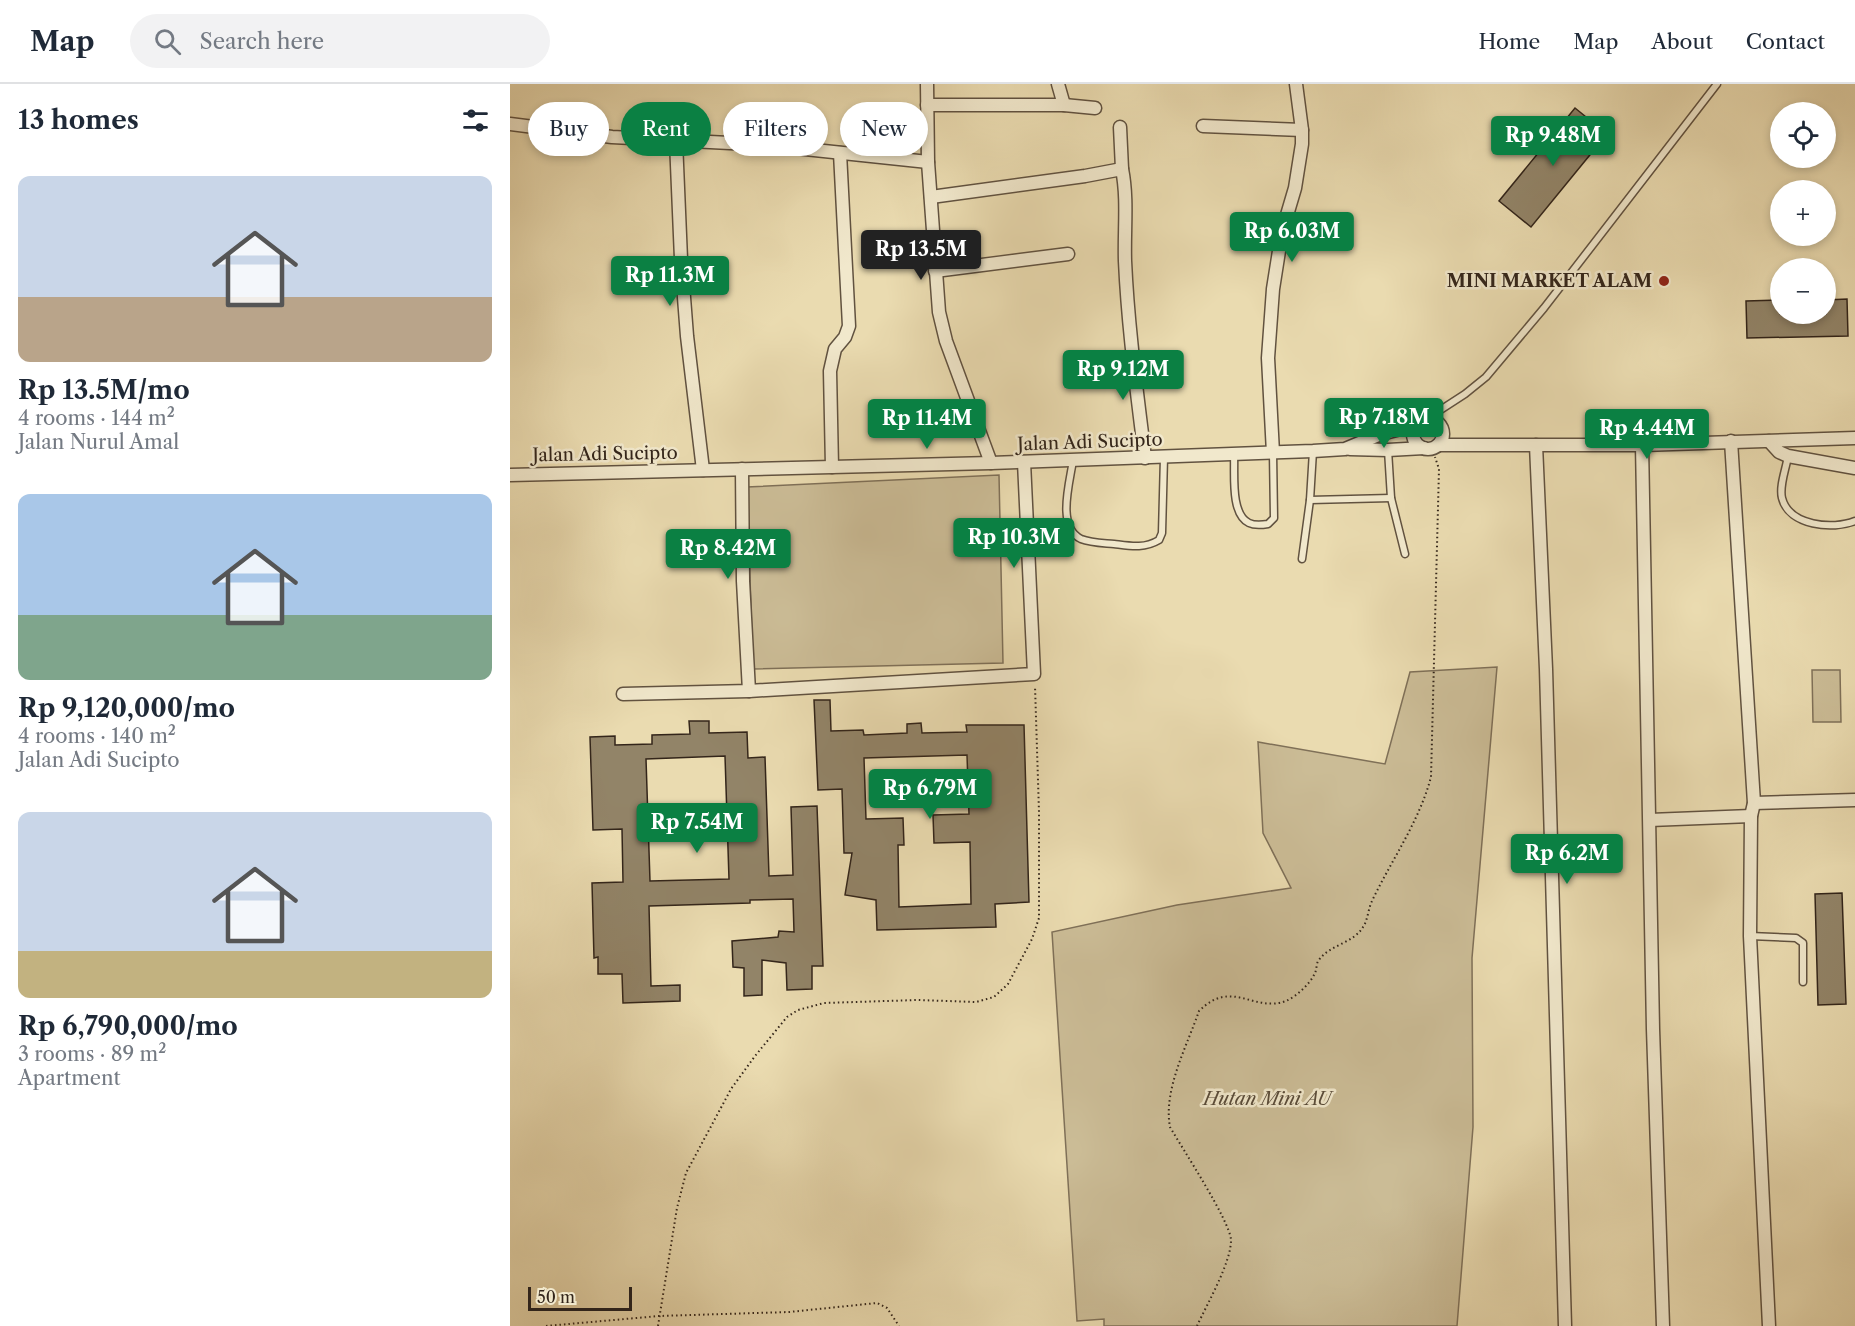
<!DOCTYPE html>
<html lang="en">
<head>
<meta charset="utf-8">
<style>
  :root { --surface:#fff; --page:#f2f2f3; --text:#1f2937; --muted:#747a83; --line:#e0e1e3; --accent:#0b8043 }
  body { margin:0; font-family:"Libre Caslon Text",serif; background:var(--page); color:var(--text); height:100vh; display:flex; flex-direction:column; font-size:22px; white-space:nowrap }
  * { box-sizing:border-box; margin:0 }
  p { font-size:20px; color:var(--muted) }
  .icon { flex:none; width:33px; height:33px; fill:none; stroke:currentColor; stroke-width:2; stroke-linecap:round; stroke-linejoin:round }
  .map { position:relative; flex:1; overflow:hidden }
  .panel { display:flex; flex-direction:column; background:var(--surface); width:510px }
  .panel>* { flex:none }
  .banner { position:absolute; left:18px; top:18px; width:570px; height:54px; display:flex; gap:12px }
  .fabs { position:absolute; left:1260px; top:18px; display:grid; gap:12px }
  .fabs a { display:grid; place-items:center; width:66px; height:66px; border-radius:50%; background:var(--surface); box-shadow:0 3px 9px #0003; font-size:30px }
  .scale { position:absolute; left:18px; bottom:15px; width:104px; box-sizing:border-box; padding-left:6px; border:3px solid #33251a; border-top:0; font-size:16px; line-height:21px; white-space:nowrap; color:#33251a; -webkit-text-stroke:4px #f1e8cc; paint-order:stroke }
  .price { position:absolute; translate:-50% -51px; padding:0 14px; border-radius:6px; background:var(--accent); color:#fff; font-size:20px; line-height:39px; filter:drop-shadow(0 2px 3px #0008) }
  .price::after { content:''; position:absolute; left:50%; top:36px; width:18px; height:14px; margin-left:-9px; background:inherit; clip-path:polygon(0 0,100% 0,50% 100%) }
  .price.current { background:#222; color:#fff }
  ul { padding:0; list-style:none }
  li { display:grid; align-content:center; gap:12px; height:318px; padding:0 18px }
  li span { display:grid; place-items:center; height:186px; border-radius:12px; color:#555 }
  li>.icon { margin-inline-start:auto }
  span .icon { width:108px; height:108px; fill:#fffc; stroke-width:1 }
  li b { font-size:26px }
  h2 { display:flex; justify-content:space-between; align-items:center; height:72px; padding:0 18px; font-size:26px }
  .pill { padding:0 21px; border-radius:27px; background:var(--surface); box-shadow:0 3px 9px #0003; font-size:21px; line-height:54px }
  .pill.current { background:var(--accent); color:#fff }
  header { display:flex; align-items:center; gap:36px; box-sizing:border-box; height:84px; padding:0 30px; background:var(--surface); border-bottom:2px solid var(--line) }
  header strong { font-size:28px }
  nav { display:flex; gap:33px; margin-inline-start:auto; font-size:21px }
  .search { width:420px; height:54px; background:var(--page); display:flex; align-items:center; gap:15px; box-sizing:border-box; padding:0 21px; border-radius:33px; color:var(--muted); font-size:22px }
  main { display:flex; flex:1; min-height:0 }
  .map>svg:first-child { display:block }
  .green { fill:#cbbc96; stroke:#7f7058; stroke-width:1.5 }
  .building { fill:#928468; stroke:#33251a; stroke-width:1.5; fill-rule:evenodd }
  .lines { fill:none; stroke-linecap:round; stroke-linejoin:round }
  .lane-casing { stroke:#615240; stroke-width:9 }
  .street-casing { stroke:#615240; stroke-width:15 }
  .path { stroke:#33251a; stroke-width:2; stroke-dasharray:1.5 3; stroke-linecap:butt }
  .lane { stroke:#f1e8cc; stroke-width:6 }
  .street { stroke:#f1e8cc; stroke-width:12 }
  .poi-dot { fill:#8f2418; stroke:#f1e8cc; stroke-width:2 }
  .labels { text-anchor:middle; stroke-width:5; stroke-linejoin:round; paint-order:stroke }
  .poi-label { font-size:18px; font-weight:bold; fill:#33251a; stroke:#f1e8cc; text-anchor:end }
  .street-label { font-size:18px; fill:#33251a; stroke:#f1e8cc }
  .park-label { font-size:18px; font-style:italic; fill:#594b39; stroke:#f1e8cc }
</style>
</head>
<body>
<header>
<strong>Map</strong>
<div class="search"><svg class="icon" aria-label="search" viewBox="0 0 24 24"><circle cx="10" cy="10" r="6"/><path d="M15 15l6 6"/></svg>Search here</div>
<nav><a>Home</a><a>Map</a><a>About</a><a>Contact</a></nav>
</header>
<main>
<section class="panel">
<h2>13 homes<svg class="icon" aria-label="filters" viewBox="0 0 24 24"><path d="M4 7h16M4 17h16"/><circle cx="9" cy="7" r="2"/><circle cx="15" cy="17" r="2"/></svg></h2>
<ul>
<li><span style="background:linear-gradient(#c9d6e8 65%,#b9a48a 0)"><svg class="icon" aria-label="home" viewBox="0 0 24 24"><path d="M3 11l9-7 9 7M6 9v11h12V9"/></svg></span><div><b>Rp 13.5M/mo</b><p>4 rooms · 144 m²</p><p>Jalan Nurul Amal</p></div></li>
<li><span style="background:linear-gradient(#a9c7e8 65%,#7fa58c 0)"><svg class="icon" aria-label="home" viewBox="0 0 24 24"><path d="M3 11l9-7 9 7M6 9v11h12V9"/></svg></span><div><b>Rp 9,120,000/mo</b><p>4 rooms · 140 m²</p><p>Jalan Adi Sucipto</p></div></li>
<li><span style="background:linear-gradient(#c9d6e8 75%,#c2b280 0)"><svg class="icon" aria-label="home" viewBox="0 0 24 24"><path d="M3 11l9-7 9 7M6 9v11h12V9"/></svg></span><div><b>Rp 6,790,000/mo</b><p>3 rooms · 89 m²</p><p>Apartment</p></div></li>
</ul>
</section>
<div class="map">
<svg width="1345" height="1242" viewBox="0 0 1345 1242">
  <rect width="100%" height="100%" fill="#eadbb0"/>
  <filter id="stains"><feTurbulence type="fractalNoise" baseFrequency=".00333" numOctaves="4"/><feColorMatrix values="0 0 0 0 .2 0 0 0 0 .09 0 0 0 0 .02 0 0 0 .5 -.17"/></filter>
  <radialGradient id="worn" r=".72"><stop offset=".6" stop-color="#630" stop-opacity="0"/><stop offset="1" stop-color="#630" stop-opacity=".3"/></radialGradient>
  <g class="green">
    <path d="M489,391L493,579L243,585L237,403Z"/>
    <path d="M987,583L962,874L963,1043L947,1242H594V1235L567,1237L542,848L667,821L781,804L753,749L748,658L875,680L900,588Z"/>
    <path d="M1302,586H1330L1331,638H1303Z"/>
  </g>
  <g class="building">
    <path d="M1065,24L1097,50L1021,143L989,117Z"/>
    <path d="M1337,215L1338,252L1237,254L1236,217L1270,216V230H1316V216Z"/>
    <path d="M304,616H320L321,647L353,646L354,651L397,649V640L411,639L412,649L457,648L456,641H514L519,818L485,820L486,843L367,846L366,816L335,811L342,769H334L332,705L308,706ZM457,671L459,730L423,731L424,759L460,758L461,820L389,823L388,761H394L393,734L356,735L354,674Z"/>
    <path d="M179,637H199V649L237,648L238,674L255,673L259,792L283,791L281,723L307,722L313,882H302V905L277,906L276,879L252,876V911L234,912V884L223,883L222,857L268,853L269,847L284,848L283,815L240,816V819L139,822L141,902L170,901V917L113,919L112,890H88V873L84,874L82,799L113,798L112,745L83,746L80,653L105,652V661L142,660V651L180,650ZM215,672L219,795L140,797L136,675Z"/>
    <path d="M1332,809L1336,920L1308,921L1305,810Z"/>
  </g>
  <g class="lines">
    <g class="lane-casing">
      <g id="lane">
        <path d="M918,334L955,310L976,293L1034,224L1207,0"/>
        <path d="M878,366L881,414L895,470"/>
        <path d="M724,371C725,389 720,430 739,439C745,442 752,441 758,440L764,434L763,369"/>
        <path d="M1278,372C1276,385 1269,402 1272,414C1279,442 1323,446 1345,437"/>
        <path d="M563,376C560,398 546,443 571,455C581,459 594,459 604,460C620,462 634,465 649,456L652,449L654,373"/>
        <path d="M800,416L881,414"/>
        <path d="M792,475L800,416L803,367"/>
        <path d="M1240,852L1286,854L1293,859V898"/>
      </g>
    </g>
    <g class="street-casing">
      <g id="street">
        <path d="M417,0L418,78L429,228L436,257L481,379"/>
        <path d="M548,0L554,21"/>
        <path d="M417,21H554L585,24"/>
        <path d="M0,40L102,53L257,61L418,78"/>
        <path d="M693,42L792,46"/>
        <path d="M610,43L612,85"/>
        <path d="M166,57L171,175L177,252L193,386"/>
        <path d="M421,113L575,92L612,85C618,115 614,146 615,177C618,243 627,308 635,374"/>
        <path d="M425,187L558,170"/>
        <circle cx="918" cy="350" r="15"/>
        <path d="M1221,357L1244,719L1241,732L1240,852L1259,1242"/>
        <path d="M1259,357L1269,368L1278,372L1345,384"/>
        <path d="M928,361H1132L1345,354"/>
        <path d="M1026,361L1036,585L1055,1242"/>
        <path d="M1132,361L1143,945L1153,1242"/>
        <path d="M840,365L878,366L914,364"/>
        <path d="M763,369L758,274L763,205L772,148L785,104L792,60V46L786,0"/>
        <path d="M322,383L320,287L325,265L335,253L339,242L330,69"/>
        <path d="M232,385L233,497L239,607"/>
        <path d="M0,391L481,379L803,367L835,365L871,350L906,341"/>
        <path d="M113,610L239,607L524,590L514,378"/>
        <path d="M1244,719L1345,716"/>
        <path d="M1140,736L1241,732"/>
      </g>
    </g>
    <g class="path">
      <path d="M36,1242L149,1232L279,1228L367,1219L377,1224L389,1242"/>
      <path d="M148,1242L167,1124L176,1089L221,1005L245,972L277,933L288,926L314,919L408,916L466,918L484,913L498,900L522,855L529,834V728L525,602"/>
      <path d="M687,1242C697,1220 721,1179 721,1156C720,1137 672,1064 660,1043C653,1006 677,962 689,927C722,894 743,929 776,917C787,912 800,900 805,889C807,885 806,879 809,876C819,861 844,859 853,843C858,836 858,825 862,817C882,775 909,738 921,693L929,385L925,373"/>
    </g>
    <use href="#lane" class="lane"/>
    <use href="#street" class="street"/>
  </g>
  <circle class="poi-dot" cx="1154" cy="197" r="6"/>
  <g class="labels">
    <g class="poi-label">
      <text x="1142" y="203">MINI MARKET ALAM</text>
    </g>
    <g class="street-label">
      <text transform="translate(580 358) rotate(-2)" y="6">Jalan Adi Sucipto</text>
      <text transform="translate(95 370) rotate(-1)" y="6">Jalan Adi Sucipto</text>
    </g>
    <g class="park-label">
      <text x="757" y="1021">Hutan Mini AU</text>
    </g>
  </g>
  <rect width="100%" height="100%" filter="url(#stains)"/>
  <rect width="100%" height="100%" fill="url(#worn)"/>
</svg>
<div class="fabs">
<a><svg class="icon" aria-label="locate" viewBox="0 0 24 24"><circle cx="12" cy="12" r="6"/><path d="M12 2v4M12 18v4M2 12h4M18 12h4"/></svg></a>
<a>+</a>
<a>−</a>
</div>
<div class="scale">50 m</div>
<b class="price" style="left:1043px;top:83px">Rp 9.48M</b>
<b class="price" style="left:782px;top:179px">Rp 6.03M</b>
<b class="price current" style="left:411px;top:197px">Rp 13.5M</b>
<b class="price" style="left:160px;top:223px">Rp 11.3M</b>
<b class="price" style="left:613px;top:317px">Rp 9.12M</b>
<b class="price" style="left:874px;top:365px">Rp 7.18M</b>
<b class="price" style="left:417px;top:366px">Rp 11.4M</b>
<b class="price" style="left:1137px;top:376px">Rp 4.44M</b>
<b class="price" style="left:504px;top:485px">Rp 10.3M</b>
<b class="price" style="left:218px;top:496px">Rp 8.42M</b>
<b class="price" style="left:420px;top:736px">Rp 6.79M</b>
<b class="price" style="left:187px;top:770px">Rp 7.54M</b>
<b class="price" style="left:1057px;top:801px">Rp 6.2M</b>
<div class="banner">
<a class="pill">Buy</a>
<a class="pill current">Rent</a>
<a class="pill">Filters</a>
<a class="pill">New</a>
</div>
</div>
</main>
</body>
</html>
